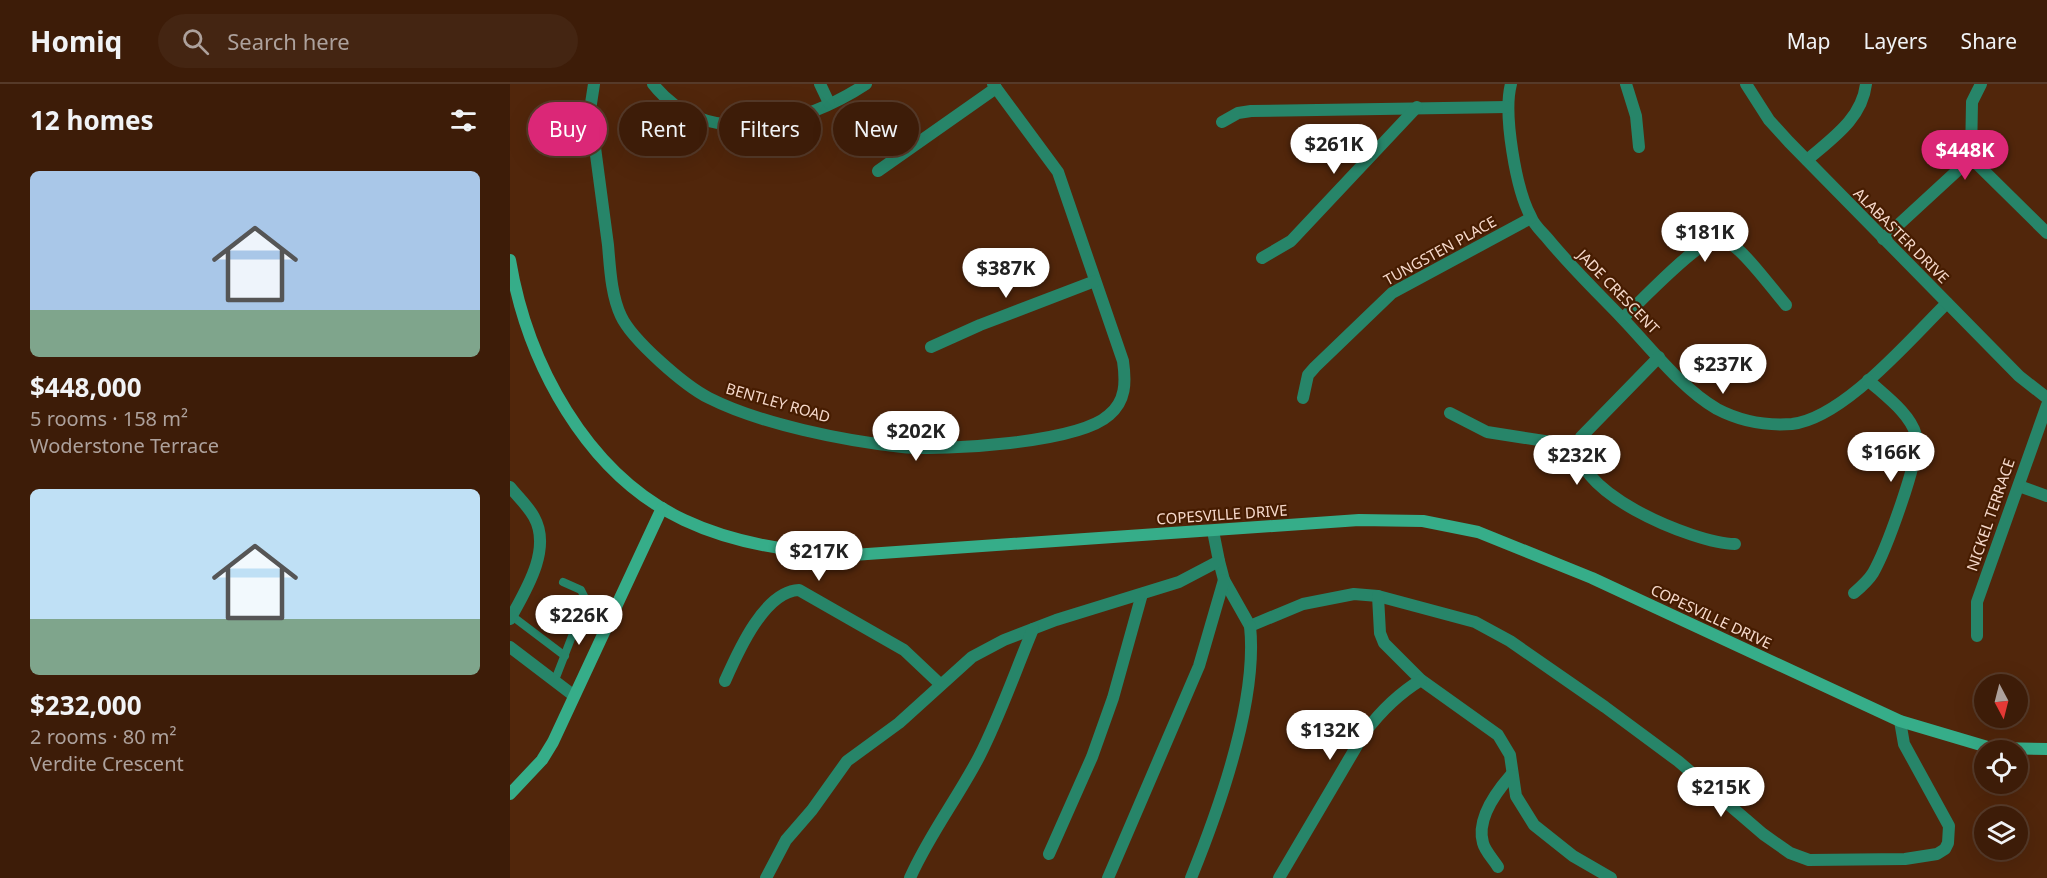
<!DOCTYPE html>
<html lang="en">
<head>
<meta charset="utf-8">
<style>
  :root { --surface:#3d1c08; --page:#442512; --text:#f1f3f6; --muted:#ada19c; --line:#563a29; --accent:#db2777 }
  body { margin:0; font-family:"Noto Sans",sans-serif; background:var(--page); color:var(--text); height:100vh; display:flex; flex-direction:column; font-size:22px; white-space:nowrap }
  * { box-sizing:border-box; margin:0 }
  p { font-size:20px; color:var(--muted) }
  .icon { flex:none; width:33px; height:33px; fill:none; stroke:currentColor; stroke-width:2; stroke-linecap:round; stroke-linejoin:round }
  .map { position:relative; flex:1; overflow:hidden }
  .panel { display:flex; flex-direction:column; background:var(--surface); width:510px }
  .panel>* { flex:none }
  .banner { position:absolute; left:18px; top:18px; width:570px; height:54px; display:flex; gap:12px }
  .needle { width:39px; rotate:173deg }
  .controls { position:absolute; left:1464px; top:590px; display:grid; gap:12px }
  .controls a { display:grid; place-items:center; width:54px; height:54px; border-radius:50%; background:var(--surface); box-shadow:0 6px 24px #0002,0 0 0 2px var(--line); font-size:30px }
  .price { position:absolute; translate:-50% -51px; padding:0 14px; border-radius:21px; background:#fff; color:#222; font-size:20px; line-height:39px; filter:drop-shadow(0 2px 3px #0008) }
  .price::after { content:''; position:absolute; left:50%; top:36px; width:18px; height:14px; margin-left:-9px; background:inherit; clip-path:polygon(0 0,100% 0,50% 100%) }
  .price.current { background:var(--accent); color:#fff }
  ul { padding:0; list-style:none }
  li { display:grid; align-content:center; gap:12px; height:318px; padding:0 30px }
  li span { display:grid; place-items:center; height:186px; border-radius:9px; color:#555 }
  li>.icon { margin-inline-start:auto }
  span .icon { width:108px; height:108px; fill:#fffc; stroke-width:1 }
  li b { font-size:26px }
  h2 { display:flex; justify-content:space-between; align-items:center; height:72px; padding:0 30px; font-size:26px }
  .chip { padding:0 21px; border-radius:27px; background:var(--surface); box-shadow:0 6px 24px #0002,0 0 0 2px var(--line); font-size:21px; line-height:54px }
  .chip.current { background:var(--accent); color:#fff }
  header { display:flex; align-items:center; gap:36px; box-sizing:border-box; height:84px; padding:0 30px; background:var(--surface); border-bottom:2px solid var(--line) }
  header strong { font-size:28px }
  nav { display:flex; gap:33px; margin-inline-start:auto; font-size:21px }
  .search { width:420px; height:54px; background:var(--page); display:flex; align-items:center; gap:15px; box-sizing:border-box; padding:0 21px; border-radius:33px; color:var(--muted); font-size:22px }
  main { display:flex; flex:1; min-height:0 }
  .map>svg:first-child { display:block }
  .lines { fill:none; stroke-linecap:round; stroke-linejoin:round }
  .lane { stroke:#278569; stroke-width:8 }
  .street { stroke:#278569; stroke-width:12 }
  .secondary { stroke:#36ad89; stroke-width:12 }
  .labels { text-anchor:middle; stroke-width:4.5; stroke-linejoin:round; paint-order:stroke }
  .street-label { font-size:15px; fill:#f6d9cb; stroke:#461c01 }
</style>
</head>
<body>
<header>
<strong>Homiq</strong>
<div class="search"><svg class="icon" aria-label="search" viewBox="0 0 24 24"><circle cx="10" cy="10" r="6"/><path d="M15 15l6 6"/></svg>Search here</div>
<nav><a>Map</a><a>Layers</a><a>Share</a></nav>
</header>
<main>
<section class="panel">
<h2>12 homes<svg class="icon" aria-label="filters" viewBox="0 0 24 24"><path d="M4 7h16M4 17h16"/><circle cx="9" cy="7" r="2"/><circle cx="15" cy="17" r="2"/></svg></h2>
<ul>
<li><span style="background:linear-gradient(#a9c7e8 75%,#7fa58c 0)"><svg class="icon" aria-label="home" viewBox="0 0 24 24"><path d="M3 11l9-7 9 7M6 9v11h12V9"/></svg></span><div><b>$448,000</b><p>5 rooms · 158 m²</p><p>Woderstone Terrace</p></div></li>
<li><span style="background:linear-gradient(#bfe0f5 70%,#7fa58c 0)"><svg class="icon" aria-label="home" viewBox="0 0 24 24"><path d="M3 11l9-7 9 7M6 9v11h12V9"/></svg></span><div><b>$232,000</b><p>2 rooms · 80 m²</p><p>Verdite Crescent</p></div></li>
</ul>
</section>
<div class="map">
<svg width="1537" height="794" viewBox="0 0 1537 794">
  <rect width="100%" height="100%" fill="#51260b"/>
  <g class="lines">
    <g class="lane">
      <path d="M2,532L55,572"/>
      <path d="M45,596L76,516L71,506L53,498"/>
    </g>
    <g class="street">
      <path d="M84,0L80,26C86,71 92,116 98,161C100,183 101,211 111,232C122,256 175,302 199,314C250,340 335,357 392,363C434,367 568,359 599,331C616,317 616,298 613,277L548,88L483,0"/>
      <path d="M143,0C197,68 294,41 356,0"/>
      <path d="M310,0L319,19"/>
      <path d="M1001,0C993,30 1006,106 1021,133C1024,141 1032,148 1038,155C1061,183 1087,208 1112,234C1140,263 1172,305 1207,325C1230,337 1256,342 1282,340C1334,334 1400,255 1437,219"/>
      <path d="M1116,0L1126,32L1129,63"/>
      <path d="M1236,0L1259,36L1279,58L1509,292L1537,314"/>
      <path d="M712,38L728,29L741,27L997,23"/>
      <path d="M1461,74L1537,149"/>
      <path d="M1297,76C1321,55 1352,35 1356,0"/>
      <path d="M368,87L486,4"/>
      <path d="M1373,155L1461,74L1462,18L1471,0"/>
      <path d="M752,174L781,157L907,23"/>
      <path d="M1113,234C1130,218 1181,164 1201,157C1206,156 1214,156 1219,159C1234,166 1263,206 1276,221"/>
      <path d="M421,263L470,241L585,197"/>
      <path d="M1149,273L1071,353C1049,405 1186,460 1225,460"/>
      <path d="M793,314L798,291L805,283L882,209L1021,134"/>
      <path d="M940,329L977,348L1067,362"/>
      <path d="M1509,402L1537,412"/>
      <path d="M0,403C8,413 18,422 24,433C42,465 16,506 0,535"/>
      <path d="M709,477L714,496L740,542L793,520L844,510L868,512L965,538L1000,557L1095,623L1168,677L1253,750L1280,769L1299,776L1395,775L1427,770L1435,765L1438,759L1439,742L1394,660L1390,637"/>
      <path d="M1344,509C1351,503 1358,497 1363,489C1375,468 1412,371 1406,351C1400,329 1374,311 1358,296"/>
      <path d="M868,512L870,549L874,559L911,596L988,651L1000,671L1006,712L1024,741L1063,772L1101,794"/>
      <path d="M1467,552V518L1537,321"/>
      <path d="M0,563L63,611"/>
      <path d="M215,597C227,570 254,507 289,506L394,566L430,600"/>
      <path d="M539,770L582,673L603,614L632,510"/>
      <path d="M988,783C983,775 975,767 973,759C966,735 987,707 1001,691"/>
      <path d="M256,794L276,756L302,726L337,677L389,639L462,573L494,556L546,536L669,498L709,477L703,447"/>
      <path d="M400,794C419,751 447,715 469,673C490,632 505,588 523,545"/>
      <path d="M598,794L689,582L714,496"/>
      <path d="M681,794C709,725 748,616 740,542"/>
      <path d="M769,794L855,648C871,627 888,610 911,596"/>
    </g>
    <g class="secondary">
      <path d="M0,176C17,278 76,390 174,436C227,461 286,469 343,471L849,436L913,437L968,448L1082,494L1390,637L1481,664L1537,665"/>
      <path d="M0,710L32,676L43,658L152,424"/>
    </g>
  </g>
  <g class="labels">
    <g class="street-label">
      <text transform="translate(1391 152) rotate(45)" y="5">ALABASTER DRIVE</text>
      <text transform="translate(930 167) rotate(-29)" y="5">TUNGSTEN PLACE</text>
      <text transform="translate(1108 208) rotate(46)" y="5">JADE CRESCENT</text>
      <text transform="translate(268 319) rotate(16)" y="5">BENTLEY ROAD</text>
      <text transform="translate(712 431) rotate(-4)" y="5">COPESVILLE DRIVE</text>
      <text transform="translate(1481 431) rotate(-71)" y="5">NICKEL TERRACE</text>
      <text transform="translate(1201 533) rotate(25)" y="5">COPESVILLE DRIVE</text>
    </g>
  </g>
</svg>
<div class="controls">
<a><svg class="needle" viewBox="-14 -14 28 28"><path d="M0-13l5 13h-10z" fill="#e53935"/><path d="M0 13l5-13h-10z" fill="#ada19c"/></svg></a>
<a><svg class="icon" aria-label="locate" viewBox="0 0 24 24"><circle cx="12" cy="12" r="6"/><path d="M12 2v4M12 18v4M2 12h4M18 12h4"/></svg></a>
<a><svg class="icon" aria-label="layers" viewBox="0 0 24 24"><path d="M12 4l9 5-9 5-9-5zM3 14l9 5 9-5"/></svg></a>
</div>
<b class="price" style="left:824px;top:91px">$261K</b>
<b class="price current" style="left:1455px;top:97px">$448K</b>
<b class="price" style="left:1195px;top:179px">$181K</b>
<b class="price" style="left:496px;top:215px">$387K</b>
<b class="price" style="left:1213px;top:311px">$237K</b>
<b class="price" style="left:406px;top:378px">$202K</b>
<b class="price" style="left:1381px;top:399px">$166K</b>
<b class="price" style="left:1067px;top:402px">$232K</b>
<b class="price" style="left:309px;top:498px">$217K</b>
<b class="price" style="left:69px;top:562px">$226K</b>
<b class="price" style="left:820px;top:677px">$132K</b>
<b class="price" style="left:1211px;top:734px">$215K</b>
<div class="banner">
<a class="chip current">Buy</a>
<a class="chip">Rent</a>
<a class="chip">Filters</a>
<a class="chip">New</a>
</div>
</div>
</main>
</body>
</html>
